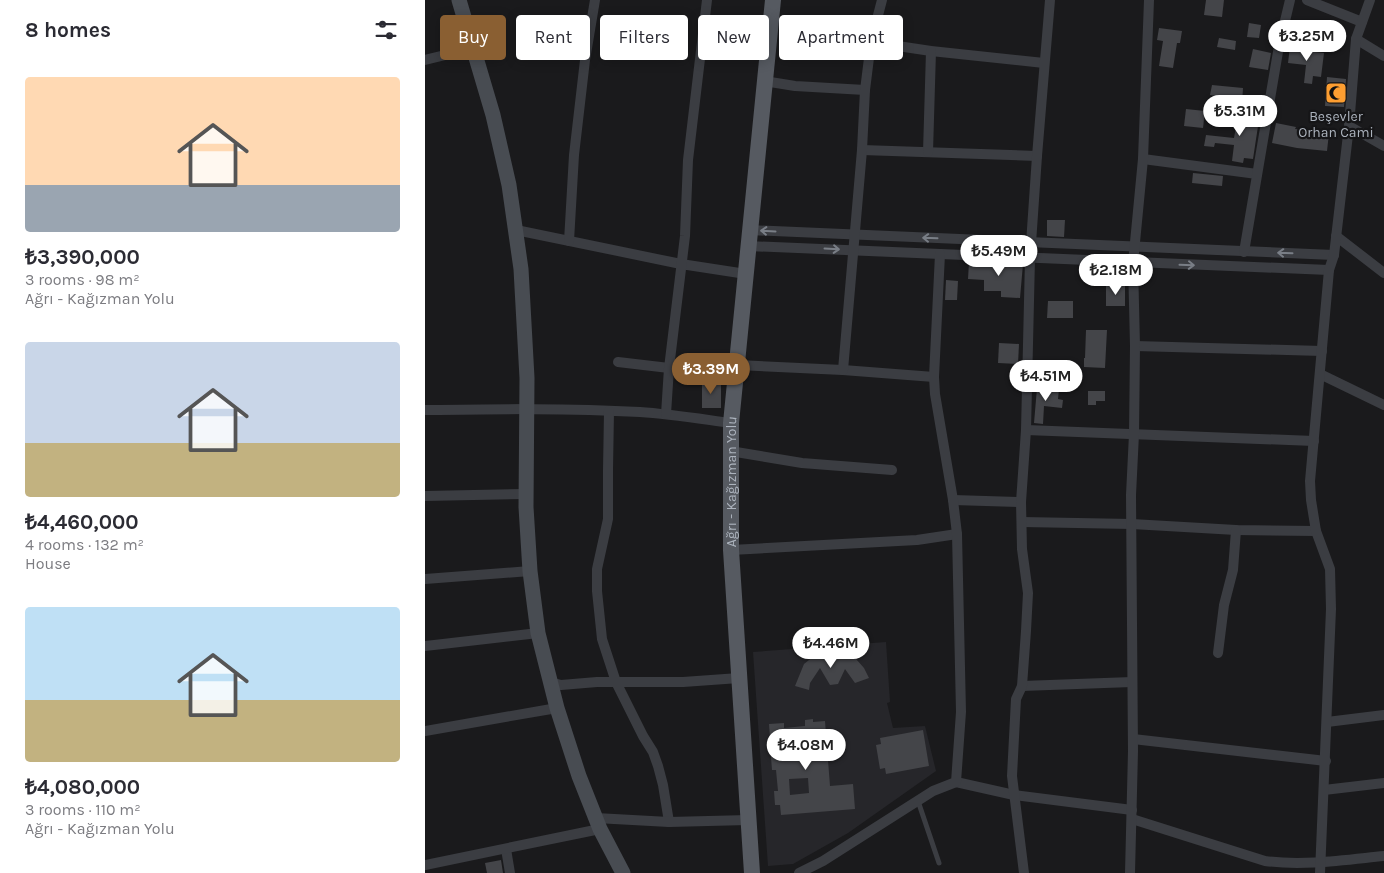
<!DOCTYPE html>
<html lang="en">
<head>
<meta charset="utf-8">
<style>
  :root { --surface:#fff; --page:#f2f2f3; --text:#2b2b33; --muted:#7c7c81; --accent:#8a5f32 }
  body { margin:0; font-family:Karla,sans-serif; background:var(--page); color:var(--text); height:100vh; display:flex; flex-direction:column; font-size:19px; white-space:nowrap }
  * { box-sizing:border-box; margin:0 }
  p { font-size:16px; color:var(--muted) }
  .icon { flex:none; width:28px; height:28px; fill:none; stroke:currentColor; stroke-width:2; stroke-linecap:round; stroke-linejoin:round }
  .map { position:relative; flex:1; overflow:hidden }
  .side { display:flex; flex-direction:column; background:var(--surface); width:425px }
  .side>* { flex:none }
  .guide { position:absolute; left:15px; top:15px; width:475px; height:45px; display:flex; gap:10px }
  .price { position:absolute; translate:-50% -42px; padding:0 11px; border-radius:18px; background:#fff; color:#222; font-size:16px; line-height:32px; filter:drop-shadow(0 1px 2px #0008) }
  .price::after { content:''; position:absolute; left:50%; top:30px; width:15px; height:11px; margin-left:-8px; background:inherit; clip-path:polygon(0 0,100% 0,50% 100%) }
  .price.on { background:var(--accent); color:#fff }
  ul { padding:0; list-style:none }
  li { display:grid; align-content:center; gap:10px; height:265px; padding:0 25px }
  li span { display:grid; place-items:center; height:155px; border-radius:5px; color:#555 }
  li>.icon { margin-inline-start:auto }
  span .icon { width:90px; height:90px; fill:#fffc; stroke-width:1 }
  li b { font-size:21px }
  h2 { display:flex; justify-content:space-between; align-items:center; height:60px; padding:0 25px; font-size:21px }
  .chip { padding:0 18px; border-radius:5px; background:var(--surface); box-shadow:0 2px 12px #0003; font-size:18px; line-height:45px }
  .chip.on { background:var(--accent); color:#fff }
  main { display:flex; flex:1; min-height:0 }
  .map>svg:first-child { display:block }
  .built { fill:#26262a }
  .building { fill:#444549; fill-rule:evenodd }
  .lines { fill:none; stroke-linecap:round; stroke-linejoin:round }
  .lane { stroke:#3b3d42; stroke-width:5 }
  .street { stroke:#3b3d42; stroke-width:10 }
  .secondary { stroke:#484c52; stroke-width:15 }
  .primary { stroke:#565a61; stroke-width:16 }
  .oneway { stroke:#797e86 }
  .labels { text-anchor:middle; stroke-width:4.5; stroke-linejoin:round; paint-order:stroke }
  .poi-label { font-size:14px; fill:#acb3bd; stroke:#151517 }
  .street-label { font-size:14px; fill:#acb3bd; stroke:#151517 }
</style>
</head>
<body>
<main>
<section class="side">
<h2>8 homes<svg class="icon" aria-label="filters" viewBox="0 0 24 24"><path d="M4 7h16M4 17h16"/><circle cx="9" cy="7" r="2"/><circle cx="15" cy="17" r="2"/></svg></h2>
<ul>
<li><span style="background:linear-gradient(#ffd9b3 70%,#9aa5b1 0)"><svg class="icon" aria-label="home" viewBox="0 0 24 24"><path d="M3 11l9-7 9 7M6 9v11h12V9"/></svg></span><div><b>₺3,390,000</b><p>3 rooms · 98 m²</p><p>Ağrı - Kağızman Yolu</p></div></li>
<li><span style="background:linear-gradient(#c9d6e8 65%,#c2b280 0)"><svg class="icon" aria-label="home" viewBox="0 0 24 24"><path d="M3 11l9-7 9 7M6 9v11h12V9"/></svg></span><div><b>₺4,460,000</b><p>4 rooms · 132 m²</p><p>House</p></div></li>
<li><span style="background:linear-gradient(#bfe0f5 60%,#c2b280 0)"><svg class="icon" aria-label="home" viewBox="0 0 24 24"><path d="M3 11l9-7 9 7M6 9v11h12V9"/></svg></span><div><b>₺4,080,000</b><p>3 rooms · 110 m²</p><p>Ağrı - Kağızman Yolu</p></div></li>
</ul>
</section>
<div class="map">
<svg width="959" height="873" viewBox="0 0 959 873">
  <rect width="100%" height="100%" fill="#1a1a1c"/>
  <path class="built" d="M461,642L465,702L462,703L468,728L500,726L511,771L423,833L368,864L343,866L328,652Z"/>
  <g class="building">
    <path d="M781,0H799L797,17L779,15Z"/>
    <path d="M824,23L836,25L834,38L822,37Z"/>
    <path d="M734,28L757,31L755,43H752L748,68L734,66L738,41L732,40Z"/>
    <path d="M794,38L811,41L810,50L792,47Z"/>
    <path d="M865,46L880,48V51L899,53L896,77L888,76L887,84L879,83L881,65L863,63Z"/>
    <path d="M828,49L846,53L843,70L824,67Z"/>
    <path d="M902,77L921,79L919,107L900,106Z"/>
    <path d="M787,85L818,88L817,104L808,103V99L785,95Z"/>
    <path d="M761,109L780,111L778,128L759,126Z"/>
    <path d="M814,110L835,113L828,159L819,158L818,163L807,161L809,145L790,143L789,147L779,146L781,135L809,138Z"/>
    <path d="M851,123L871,127L870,129L904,133L902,151L872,148L847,143Z"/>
    <path d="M768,173L798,176L797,186L767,183Z"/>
    <path d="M622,220H640L639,237L622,236Z"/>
    <path d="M544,262L598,264L595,298L576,297V291H559V280L543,279Z"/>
    <path d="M521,280L533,281L532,300H520Z"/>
    <path d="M700,285V306H681V286Z"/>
    <path d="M623,301H648V318H622Z"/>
    <path d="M661,330H682L680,368L659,367V358H660Z"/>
    <path d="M574,343L594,344L593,364L573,363Z"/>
    <path d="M277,381L296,382V408H277Z"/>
    <path d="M612,388L634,389L633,399L638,400L637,408L619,406L618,424L609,423Z"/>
    <path d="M663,391H680V401H671V405H663Z"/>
    <path d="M404,652H417L431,659L439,668L444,678L430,683L420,669L413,684L405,685L395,668L385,683L384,690L370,686L379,664L389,656L395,653Z"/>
    <path d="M388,719V722L400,721L405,786L428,784L430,809L356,815L355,805H350L349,791H353L351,770H347L346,757L350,756L349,738L345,739L344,724L359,723V728L380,726V720ZM383,778L384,793L365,795L364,779Z"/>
    <path d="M498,730L504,766L461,774L460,768L455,769L451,745L456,744L455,738Z"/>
    <path d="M76,860L78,873H62L60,863Z"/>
  </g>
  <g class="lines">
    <path class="lane" d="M493,801L514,863"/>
    <g class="street">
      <path d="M882,0L937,22"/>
      <path d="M931,39L959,56"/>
      <path d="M446,42L506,51L619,63"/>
      <path d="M0,60L49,48"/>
      <path d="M339,81L370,86L440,90"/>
      <path d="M924,126L959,146"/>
      <path d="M437,150L612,156"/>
      <path d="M503,152L506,51"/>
      <path d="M718,159L832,174"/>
      <path d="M91,230L256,264L321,274"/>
      <path d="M324,230L909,255"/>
      <path d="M911,236L959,273"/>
      <path d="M144,241L149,155L160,60L170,0"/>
      <path d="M323,246L904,270"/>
      <path d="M819,252L854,46L865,0"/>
      <path d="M710,346L897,351"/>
      <path d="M193,362L244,368"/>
      <path d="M312,365L418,370L509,377"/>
      <path d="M418,370L437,150L440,90L446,42L457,0"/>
      <path d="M895,374L959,405"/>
      <path d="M0,410C72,409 143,408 215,412C245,414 276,419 306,423"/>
      <path d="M184,411L183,470V519L172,569V591L177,639L191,682L218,736L228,752L233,766L238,785L244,822"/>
      <path d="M241,414L244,368L260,236L263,160L282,0"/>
      <path d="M601,430L889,441"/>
      <path d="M305,451L377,463L467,470"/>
      <path d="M0,496L101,494"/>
      <path d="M528,500L596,502"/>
      <path d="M597,522L707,524L811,530L891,531"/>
      <path d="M306,550L492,540L532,534"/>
      <path d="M0,579L105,571"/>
      <path d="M0,646L113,633"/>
      <path d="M793,653L799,605L808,570L811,530"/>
      <path d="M125,682L136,685L172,682H258L314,678"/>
      <path d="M597,686L707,682"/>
      <path d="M902,722L959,715"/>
      <path d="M0,731L132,708"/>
      <path d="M708,739L901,761"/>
      <path d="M531,782L589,795L707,810"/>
      <path d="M899,790L959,783"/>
      <path d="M171,818L244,822L323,820"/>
      <path d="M707,819L840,861C879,866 919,860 959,856"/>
      <path d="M81,849L85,873"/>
      <path d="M0,865L175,829"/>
      <path d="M374,873L398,861L508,791L531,782L536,712L532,534L528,500L510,394L509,377L515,254"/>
      <path d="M599,873L587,776L591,699L597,686L601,631L603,593L597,549L596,502L601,430L605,258L612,156L625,0"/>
      <path d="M705,873L708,751L706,495L709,434L710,346L708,263L718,159L724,0"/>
      <path d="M895,873L906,609L905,569L891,531L886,500L885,481L904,270L909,255L924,126L931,39L945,0"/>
    </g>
    <path class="secondary" d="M34,0L68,115L84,185L96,269L102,378L101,507L105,571L113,633L132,708L154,776L175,829L198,873"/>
    <path class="primary" id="s1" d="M327,873L306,550V423L348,0"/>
  </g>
  <defs><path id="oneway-shaft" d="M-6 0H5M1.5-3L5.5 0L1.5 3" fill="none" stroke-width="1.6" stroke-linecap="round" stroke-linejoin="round" transform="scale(1.25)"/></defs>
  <g class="oneway">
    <use href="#oneway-shaft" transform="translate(343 231) rotate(-177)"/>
    <use href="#oneway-shaft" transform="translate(505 238) rotate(-178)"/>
    <use href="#oneway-shaft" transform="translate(407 249) rotate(3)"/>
    <use href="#oneway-shaft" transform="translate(860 253) rotate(-178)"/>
    <use href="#oneway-shaft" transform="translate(762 265) rotate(2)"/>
  </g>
  <defs>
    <g id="mosque-square" transform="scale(1.125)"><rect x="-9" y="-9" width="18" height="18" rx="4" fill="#fd9e31" stroke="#151517"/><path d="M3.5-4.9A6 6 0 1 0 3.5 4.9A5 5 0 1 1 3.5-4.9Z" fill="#111"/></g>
  </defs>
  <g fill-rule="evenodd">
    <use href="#mosque-square" x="911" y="93"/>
  </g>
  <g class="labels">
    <g class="poi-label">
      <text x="911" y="121">Beşevler<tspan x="911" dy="16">Orhan Cami</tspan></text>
    </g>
    <g class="street-label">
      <text dy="5" stroke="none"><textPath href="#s1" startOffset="392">Ağrı - Kağızman Yolu</textPath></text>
    </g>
  </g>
</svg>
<b class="price" style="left:882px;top:62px">₺3.25M</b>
<b class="price" style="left:815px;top:137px">₺5.31M</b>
<b class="price" style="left:574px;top:277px">₺5.49M</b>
<b class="price" style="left:691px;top:296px">₺2.18M</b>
<b class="price on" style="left:286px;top:395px">₺3.39M</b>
<b class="price" style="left:621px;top:402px">₺4.51M</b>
<b class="price" style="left:406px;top:669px">₺4.46M</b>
<b class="price" style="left:381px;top:771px">₺4.08M</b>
<div class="guide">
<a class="chip on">Buy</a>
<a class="chip">Rent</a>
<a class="chip">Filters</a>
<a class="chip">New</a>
<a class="chip">Apartment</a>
</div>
</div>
</main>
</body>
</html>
